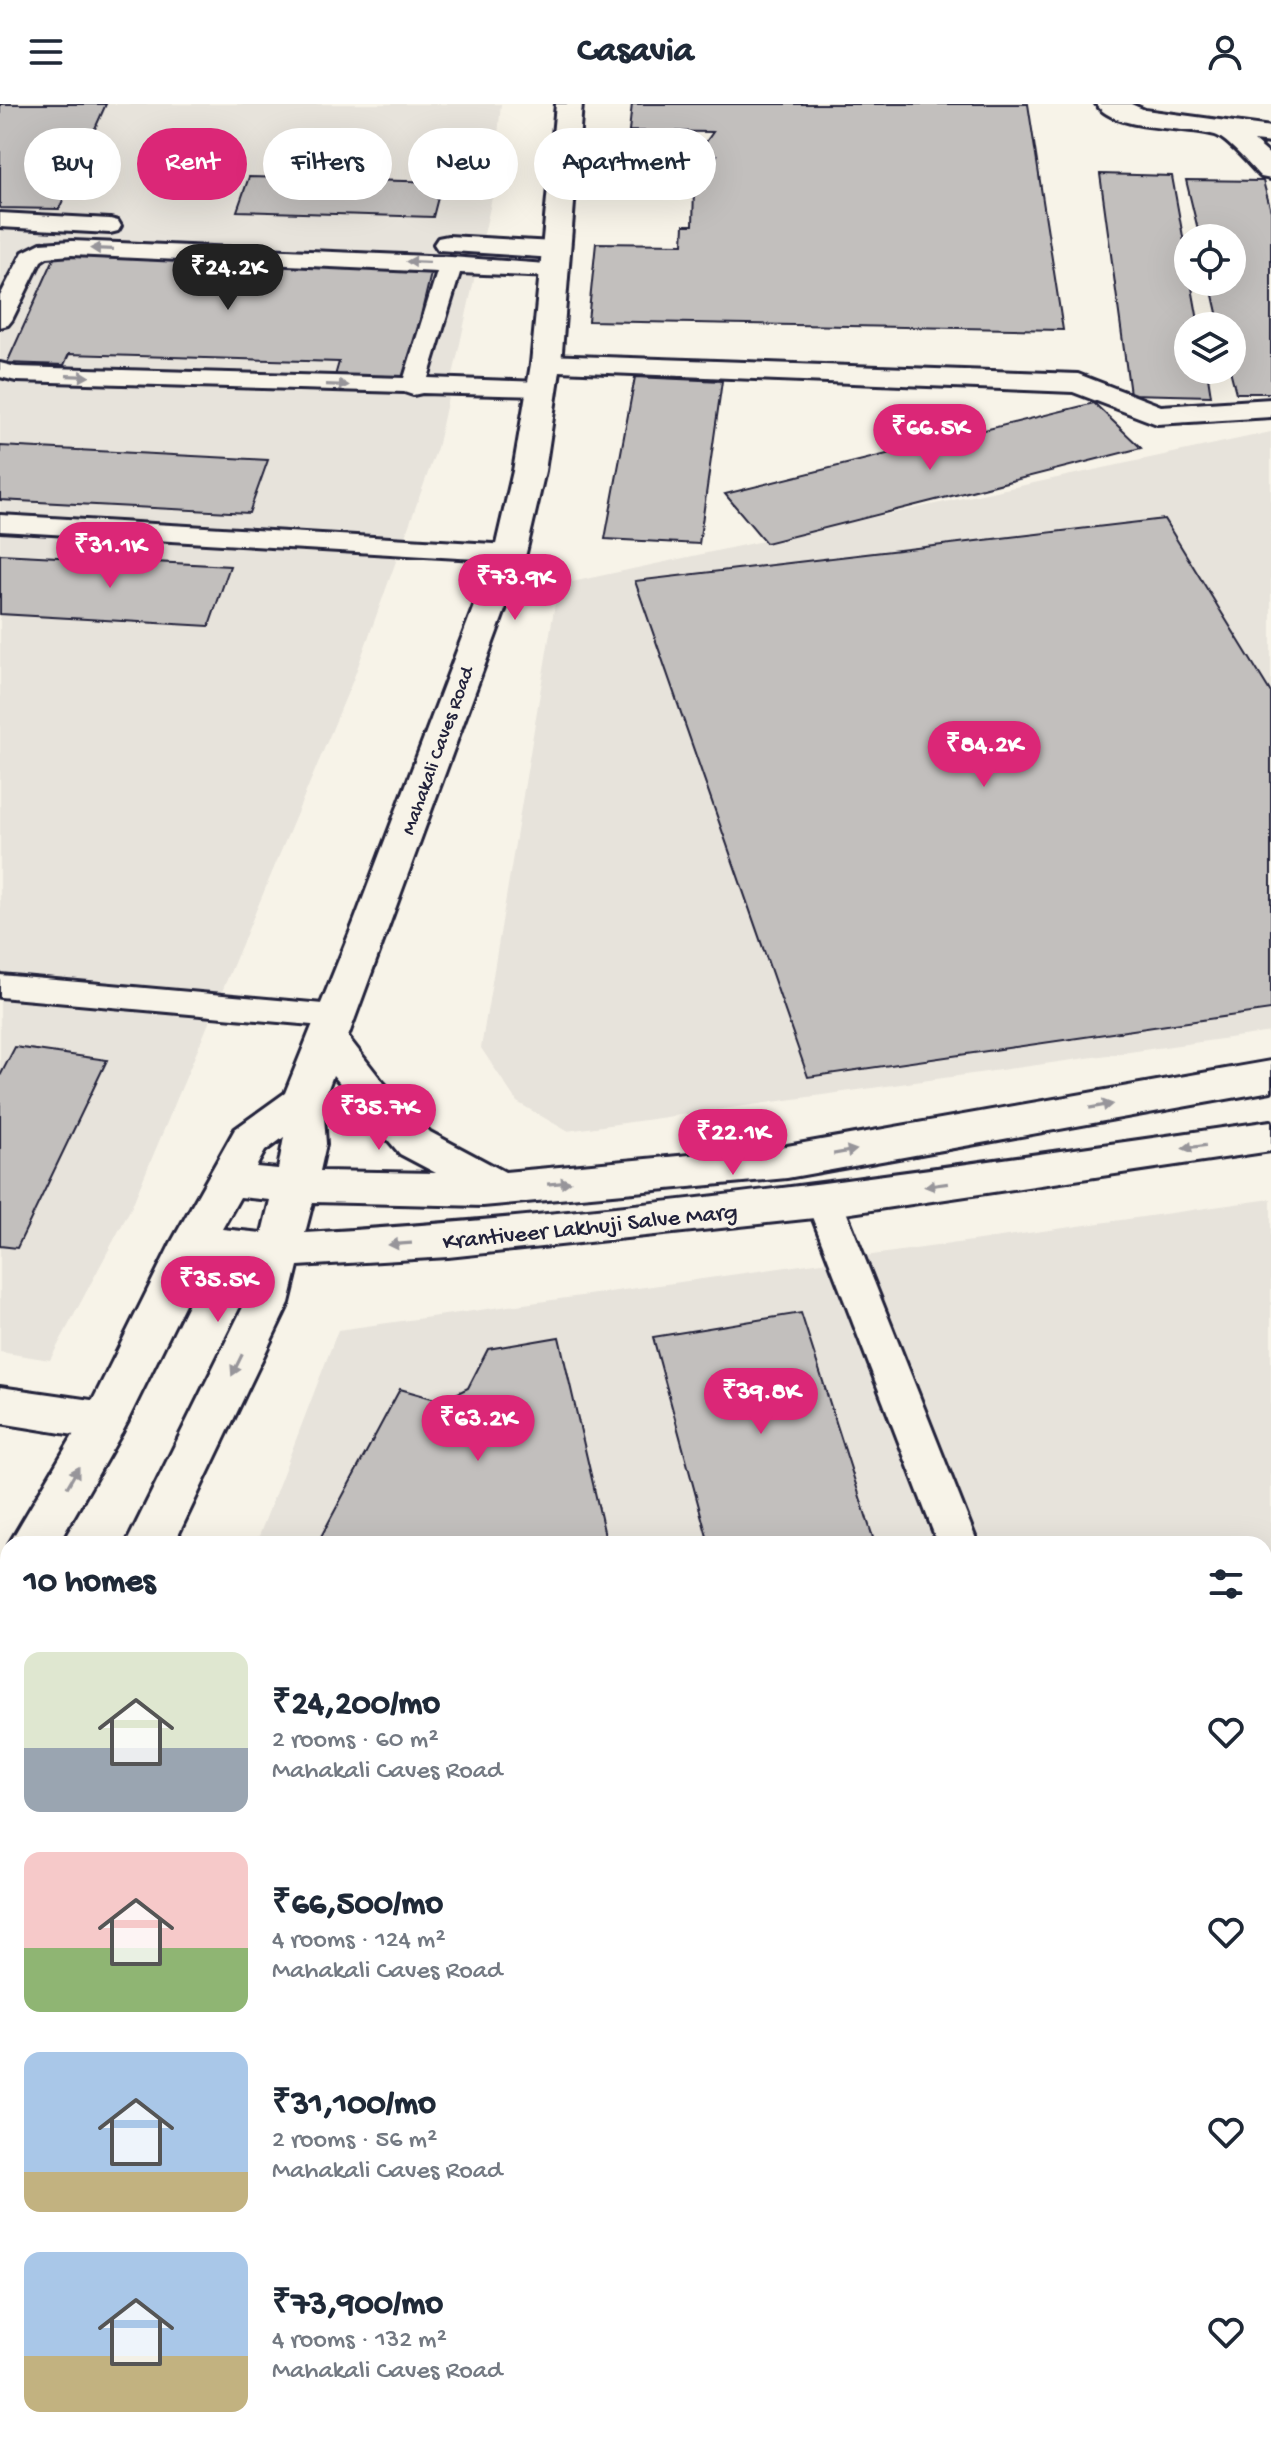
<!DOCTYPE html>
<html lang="en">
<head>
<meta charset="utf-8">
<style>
  :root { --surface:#fff; --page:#f2f2f3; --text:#1f2937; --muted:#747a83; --accent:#db2777 }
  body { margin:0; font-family:"Gochi Hand",sans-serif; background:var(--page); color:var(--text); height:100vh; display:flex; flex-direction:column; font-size:30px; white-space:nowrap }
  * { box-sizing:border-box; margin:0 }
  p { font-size:26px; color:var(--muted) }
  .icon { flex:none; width:44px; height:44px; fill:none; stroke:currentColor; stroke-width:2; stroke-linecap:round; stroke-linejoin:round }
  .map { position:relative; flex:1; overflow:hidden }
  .details { position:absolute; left:0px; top:1432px; width:1272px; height:914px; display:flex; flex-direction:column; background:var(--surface); border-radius:24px 24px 0 0; box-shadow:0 8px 32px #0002 }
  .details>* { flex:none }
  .banner { position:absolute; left:24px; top:24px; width:800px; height:72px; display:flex; gap:16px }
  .controls { position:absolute; left:1174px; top:120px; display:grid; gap:16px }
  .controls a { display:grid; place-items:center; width:72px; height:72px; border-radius:50%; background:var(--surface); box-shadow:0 8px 32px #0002; font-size:40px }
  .price { position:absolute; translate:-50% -68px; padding:0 18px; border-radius:28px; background:var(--accent); color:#fff; font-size:26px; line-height:52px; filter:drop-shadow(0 2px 4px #0008) }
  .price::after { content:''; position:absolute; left:50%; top:48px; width:24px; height:18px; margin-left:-12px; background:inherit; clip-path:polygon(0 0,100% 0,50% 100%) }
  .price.active { background:#222; color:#fff }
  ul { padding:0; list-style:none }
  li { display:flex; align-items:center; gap:24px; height:200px; padding:0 24px }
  li span { display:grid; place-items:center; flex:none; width:224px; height:160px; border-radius:16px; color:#555 }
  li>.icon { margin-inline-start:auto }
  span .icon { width:96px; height:96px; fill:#fffc; stroke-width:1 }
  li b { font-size:34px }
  h2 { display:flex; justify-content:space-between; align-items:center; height:96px; padding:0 24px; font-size:34px }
  .pill { padding:0 28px; border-radius:36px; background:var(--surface); box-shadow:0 8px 32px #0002; font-size:28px; line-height:72px }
  .pill.active { background:var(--accent); color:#fff }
  header { display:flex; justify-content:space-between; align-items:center; height:104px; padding:0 24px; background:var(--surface); font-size:36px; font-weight:700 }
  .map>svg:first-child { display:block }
  .built { fill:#e7e3db }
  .building { fill:#c2bfbd; stroke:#22223b; stroke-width:2 }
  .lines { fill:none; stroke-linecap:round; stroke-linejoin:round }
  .lane-casing { stroke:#22223b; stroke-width:6 }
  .street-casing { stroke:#22223b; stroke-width:6 }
  .secondary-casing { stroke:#22223b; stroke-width:6 }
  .lane { fill:#f7f3e8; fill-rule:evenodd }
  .street { fill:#f7f3e8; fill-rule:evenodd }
  .secondary { fill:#f7f3e8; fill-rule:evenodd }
  .oneway { fill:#97959a }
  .labels { text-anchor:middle; stroke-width:6; stroke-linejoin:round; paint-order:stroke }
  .far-street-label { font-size:20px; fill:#22223b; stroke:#f7f3e8 }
  .street-label { font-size:24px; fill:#22223b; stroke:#f7f3e8 }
</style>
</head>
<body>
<header><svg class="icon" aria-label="menu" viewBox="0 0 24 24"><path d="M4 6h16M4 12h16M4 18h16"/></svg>Casavia<svg class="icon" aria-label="person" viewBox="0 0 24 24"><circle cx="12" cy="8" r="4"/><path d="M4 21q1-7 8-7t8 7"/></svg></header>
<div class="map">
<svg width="1271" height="2345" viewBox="0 0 1271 2345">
  <rect width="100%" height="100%" fill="#f7f3e8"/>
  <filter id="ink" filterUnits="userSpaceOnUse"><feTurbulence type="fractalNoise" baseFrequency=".0125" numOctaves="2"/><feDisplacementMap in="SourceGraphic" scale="16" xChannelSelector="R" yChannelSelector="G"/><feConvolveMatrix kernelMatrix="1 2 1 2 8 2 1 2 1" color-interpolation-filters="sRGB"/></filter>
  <g filter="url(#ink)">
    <g class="built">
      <path d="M0,0H501L492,94L437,344L353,576L131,1104L50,1256L0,1248Z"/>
      <path d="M1271,328V928L567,1027L517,998L481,944L558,481Z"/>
      <path d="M1271,1095V2345H0V2008L8,1993V2338H1264V1440H256L338,1226Z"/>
    </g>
    <g class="building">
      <path d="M0,0H106L59,105L0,104Z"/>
      <path d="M632,0H1028L1063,226L588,217L596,139L683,140L684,121H693L694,85L717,51L699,48L713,28L629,27Z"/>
      <path d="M1100,70L1172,72L1188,160V178H1191L1199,222H1188V266H1207L1211,292L1130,290Z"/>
      <path d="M249,73L442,78L433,113L237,107Z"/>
      <path d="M1186,76L1263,77L1271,107V289H1236L1230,266L1232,222H1220L1210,178H1232V134H1200Z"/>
      <path d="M56,150L433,161L406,274L335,272L339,258L69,250L64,261L7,259Z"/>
      <path d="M635,273L722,277L699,440L605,435Z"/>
      <path d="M1094,299L1141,344L766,439L725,390Z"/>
      <path d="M0,342L268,356L249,409L0,396Z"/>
      <path d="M1164,415L1271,589V906L808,973L635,477Z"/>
      <path d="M0,450L230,462L209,522L0,510Z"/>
      <path d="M15,943L107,956L17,1144L0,1142V972Z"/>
      <path d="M801,1209L875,1440H709L653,1233Z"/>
      <path d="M559,1233L607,1440H317L400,1285L442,1297L468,1284L488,1245Z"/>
      <path d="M1264,2181L1271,2184V2269L1264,2314Z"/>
      <path d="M433,2338H1260L1259,2345H432Z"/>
    </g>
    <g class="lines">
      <g class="lane-casing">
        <g id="lane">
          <path d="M0,109L110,115L118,117L121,122L118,127L110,129L0,123Z"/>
          <path d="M72,137L451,153L560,161L564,166L560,171L552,173L460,169L428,274L542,278L551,280L554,285L551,290L542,292L422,289L413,291L404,288L16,277L0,273V259L16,263L404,274L437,168L72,151L47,153L41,157L12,216L8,221L0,223V192L23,148L41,139Z"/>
          <path d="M0,411L510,441L519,443L523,449L519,455L510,457L0,427Z"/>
          <path d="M0,871L334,901L346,904L350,912L346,920L334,923L0,893Z"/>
          <path d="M824,1084L836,1088L842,1097L978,1440H938L806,1097L812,1088Z"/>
          <path d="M1264,2100L1271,2103V2188L1264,2186Z"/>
          <path d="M285,2338H336L333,2345H283Z"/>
        </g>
      </g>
      <g class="street-casing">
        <g id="street">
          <path d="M1096,0H1131L1145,6L1271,23V39L1254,37L1271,52V75L1261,73C1251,63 1228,35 1215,31C1185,22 1115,28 1096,0Z"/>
          <path d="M448,132L554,138L564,140L568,146L564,152L554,154L438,146L434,140L438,134Z"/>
          <path d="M546,251L1078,270L1161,302L1271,295V313L1157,320L1073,288L535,266L531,260L535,254Z"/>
          <path d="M0,1283L105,1298L121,1304L128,1317L121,1330L105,1336L0,1319Z"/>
        </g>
      </g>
      <g class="secondary-casing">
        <g id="secondary">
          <path d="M556,0H582L561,260L545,367L526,449L348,933L382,977L430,1028L505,1068L787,1042L1271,957V987L787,1074L483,1102L313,1098L305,1129C629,1110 950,1063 1271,1017V1047L824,1113L448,1153L298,1162L289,1199L174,1440H126L245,1199L254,1161L206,1157L121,1330L58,1440H9L88,1306L171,1139L235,1025L285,989L354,818L494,449L513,367L531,260ZM333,971L400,1050L436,1069L320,1067L326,1040L323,998ZM284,1033L278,1065L256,1063L265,1047ZM240,1093L270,1096L262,1129L222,1125Z"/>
          <path d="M8,1462V1515L0,1518V1465Z"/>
          <path d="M8,1726V1789L0,1792V1729Z"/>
        </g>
      </g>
      <use href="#lane" class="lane"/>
      <use href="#street" class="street"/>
      <use href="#secondary" class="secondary"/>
    </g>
    <defs><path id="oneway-solid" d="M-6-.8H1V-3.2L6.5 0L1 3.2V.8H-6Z" transform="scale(2)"/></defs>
    <g class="oneway">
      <use href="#oneway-solid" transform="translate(102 145) rotate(-178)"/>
      <use href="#oneway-solid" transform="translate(418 158) rotate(-178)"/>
      <use href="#oneway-solid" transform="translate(78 272) rotate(2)"/>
      <use href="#oneway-solid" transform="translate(337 281) rotate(2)"/>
      <use href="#oneway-solid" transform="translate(1101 1002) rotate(-10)"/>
      <use href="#oneway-solid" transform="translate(1194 1043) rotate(172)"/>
      <use href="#oneway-solid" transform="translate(845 1048) rotate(-10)"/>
      <use href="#oneway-solid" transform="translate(559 1079) rotate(-5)"/>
      <use href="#oneway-solid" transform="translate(936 1081) rotate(172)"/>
      <use href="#oneway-solid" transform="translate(400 1140) rotate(176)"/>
      <use href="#oneway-solid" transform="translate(237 1261) rotate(116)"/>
      <use href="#oneway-solid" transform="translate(73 1373) rotate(-60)"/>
    </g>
  </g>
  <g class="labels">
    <g class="far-street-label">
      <text transform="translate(436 646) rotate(-70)" y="7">Mahakali Caves Road</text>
    </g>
    <g class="street-label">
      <text transform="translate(590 1121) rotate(-6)" y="8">Krantiveer Lakhuji Salve Marg</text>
    </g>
  </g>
</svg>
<div class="controls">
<a><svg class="icon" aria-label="locate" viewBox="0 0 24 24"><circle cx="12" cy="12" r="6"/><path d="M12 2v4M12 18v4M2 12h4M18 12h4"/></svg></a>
<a><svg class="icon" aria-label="layers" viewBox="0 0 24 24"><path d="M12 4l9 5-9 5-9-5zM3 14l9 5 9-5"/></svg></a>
</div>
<b class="price active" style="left:228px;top:208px">₹24.2K</b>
<b class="price" style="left:930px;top:368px">₹66.5K</b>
<b class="price" style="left:110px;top:486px">₹31.1K</b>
<b class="price" style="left:515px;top:518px">₹73.9K</b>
<b class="price" style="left:984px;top:685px">₹84.2K</b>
<b class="price" style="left:379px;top:1048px">₹35.7K</b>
<b class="price" style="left:733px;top:1073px">₹22.1K</b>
<b class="price" style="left:218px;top:1220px">₹35.5K</b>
<b class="price" style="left:761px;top:1332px">₹39.8K</b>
<b class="price" style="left:478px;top:1359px">₹63.2K</b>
<div class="banner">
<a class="pill">Buy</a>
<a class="pill active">Rent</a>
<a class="pill">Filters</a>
<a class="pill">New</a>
<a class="pill">Apartment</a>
</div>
<section class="details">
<h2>10 homes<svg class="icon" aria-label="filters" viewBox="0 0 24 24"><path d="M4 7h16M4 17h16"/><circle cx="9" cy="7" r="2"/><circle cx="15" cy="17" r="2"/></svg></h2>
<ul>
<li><span style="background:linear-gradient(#dfe7d0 60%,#9aa5b1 0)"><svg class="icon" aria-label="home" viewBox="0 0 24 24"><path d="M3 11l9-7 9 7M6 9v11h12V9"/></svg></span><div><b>₹24,200/mo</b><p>2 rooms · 60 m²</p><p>Mahakali Caves Road</p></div><svg class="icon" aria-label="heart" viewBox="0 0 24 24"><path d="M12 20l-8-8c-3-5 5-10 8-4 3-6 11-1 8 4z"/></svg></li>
<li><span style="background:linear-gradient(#f6c9c9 60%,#8fb573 0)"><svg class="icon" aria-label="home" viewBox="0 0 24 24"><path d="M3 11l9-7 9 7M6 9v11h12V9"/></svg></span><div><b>₹66,500/mo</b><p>4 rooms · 124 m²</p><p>Mahakali Caves Road</p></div><svg class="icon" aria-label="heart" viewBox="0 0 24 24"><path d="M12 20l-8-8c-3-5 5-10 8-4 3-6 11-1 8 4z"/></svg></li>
<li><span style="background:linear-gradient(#a9c7e8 75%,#c2b280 0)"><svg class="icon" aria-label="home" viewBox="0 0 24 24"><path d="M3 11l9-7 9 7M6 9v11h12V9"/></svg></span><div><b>₹31,100/mo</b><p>2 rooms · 56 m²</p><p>Mahakali Caves Road</p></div><svg class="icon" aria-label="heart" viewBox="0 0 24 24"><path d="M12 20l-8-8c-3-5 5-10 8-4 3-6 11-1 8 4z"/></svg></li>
<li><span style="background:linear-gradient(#a9c7e8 65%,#c2b280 0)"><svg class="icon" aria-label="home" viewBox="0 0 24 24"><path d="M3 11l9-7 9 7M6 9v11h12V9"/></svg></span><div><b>₹73,900/mo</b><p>4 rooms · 132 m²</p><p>Mahakali Caves Road</p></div><svg class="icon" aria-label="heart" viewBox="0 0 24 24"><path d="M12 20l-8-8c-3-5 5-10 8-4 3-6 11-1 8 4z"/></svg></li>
</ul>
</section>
</div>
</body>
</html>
